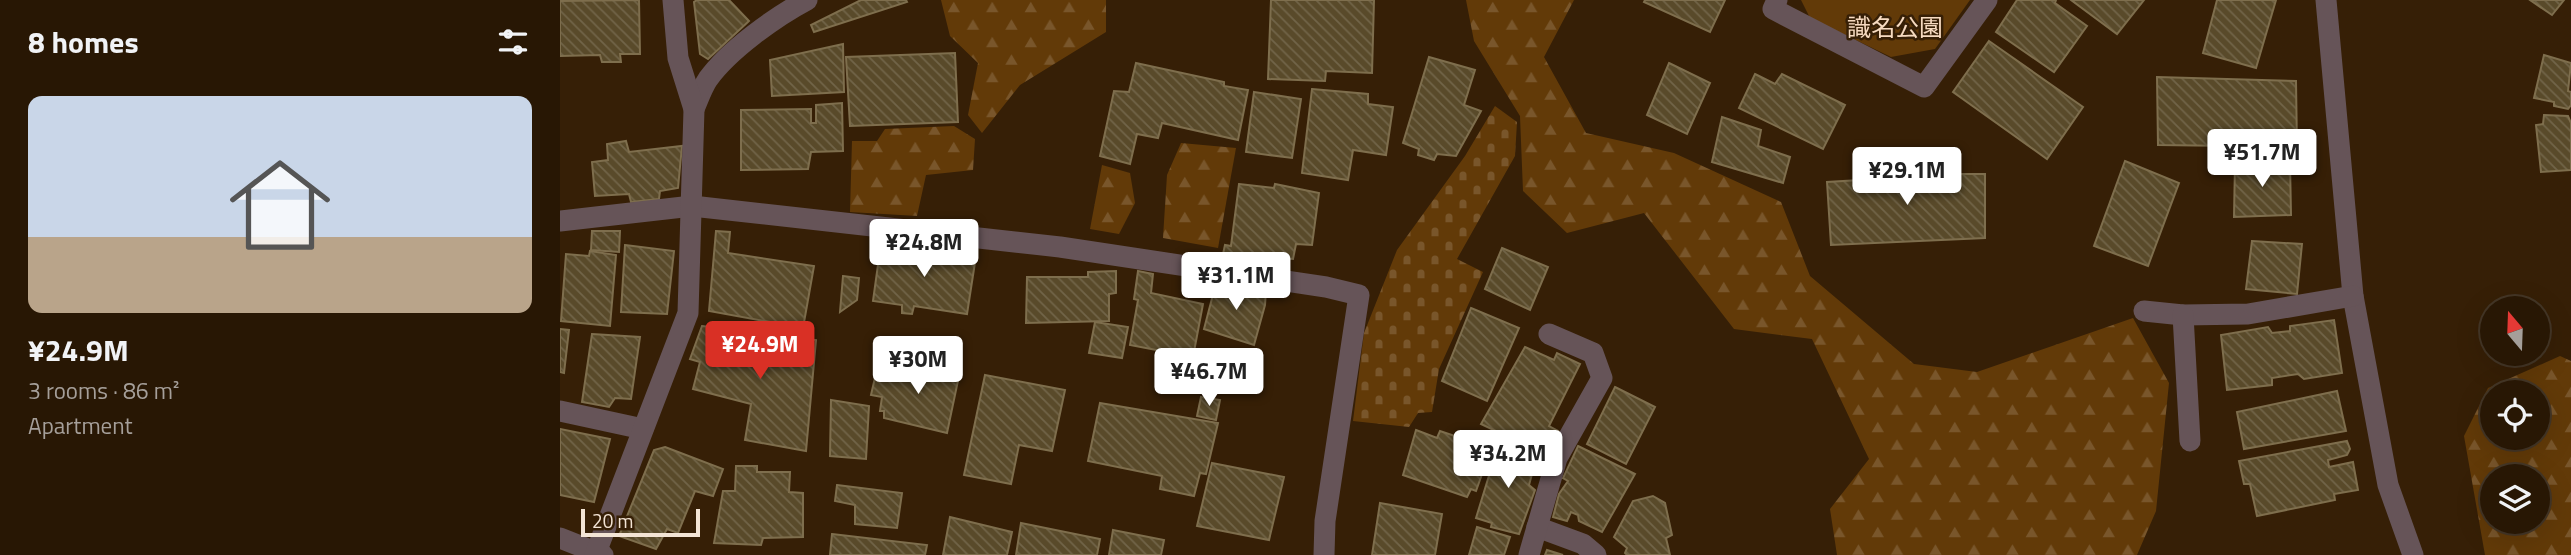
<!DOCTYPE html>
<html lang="en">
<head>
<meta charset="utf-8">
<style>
  :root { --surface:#281704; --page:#342413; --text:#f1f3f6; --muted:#a59f9a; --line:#443626; --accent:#d93025 }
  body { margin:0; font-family:"Titillium Web","Noto Sans JP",sans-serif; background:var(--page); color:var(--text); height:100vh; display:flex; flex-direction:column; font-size:26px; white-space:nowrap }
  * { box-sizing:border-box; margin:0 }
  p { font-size:23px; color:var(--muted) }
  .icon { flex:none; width:38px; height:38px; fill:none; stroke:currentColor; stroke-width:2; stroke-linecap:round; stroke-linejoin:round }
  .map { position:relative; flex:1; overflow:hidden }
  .details { display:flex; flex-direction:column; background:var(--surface); width:560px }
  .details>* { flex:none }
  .needle { width:46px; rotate:341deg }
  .fabs { position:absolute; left:1920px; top:296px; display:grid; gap:14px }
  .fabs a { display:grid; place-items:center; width:70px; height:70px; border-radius:50%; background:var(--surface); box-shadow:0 7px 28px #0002,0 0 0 2px var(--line); font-size:35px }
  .scale { position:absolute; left:21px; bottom:18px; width:119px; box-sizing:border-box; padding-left:7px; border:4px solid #f3e4d5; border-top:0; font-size:19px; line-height:24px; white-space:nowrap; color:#f3e4d5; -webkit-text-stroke:5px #361f06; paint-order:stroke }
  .price { position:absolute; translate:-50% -60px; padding:0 16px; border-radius:7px; background:#fff; color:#222; font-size:23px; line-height:46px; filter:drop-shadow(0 2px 4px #0008) }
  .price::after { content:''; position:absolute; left:50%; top:42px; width:21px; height:16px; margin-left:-10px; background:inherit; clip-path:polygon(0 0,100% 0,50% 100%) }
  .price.current { background:var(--accent); color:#fff }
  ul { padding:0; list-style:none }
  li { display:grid; align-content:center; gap:14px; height:371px; padding:0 28px }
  li span { display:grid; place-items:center; height:217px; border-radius:14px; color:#555 }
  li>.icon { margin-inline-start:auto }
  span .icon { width:126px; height:126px; fill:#fffc; stroke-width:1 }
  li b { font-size:30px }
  h2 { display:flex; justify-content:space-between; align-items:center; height:84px; padding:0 28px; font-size:30px }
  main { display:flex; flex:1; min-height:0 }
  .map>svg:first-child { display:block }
  .forest { fill:url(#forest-firs); fill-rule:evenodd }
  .cemetery { fill:url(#cemetery-stones) }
  .park { fill:#623a08 }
  .building { fill:url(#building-back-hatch); stroke:#7e6e4d; stroke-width:2 }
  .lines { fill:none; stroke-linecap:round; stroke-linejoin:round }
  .street { stroke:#665458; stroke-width:21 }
  .labels { text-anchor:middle; stroke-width:5; stroke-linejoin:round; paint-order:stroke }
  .park-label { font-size:24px; fill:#f6dac0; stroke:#361f06 }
</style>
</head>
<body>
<main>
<section class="details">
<h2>8 homes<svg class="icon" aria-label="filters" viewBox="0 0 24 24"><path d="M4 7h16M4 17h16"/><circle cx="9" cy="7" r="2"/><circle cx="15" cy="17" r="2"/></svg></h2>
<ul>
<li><span style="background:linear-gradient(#c9d6e8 65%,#b9a48a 0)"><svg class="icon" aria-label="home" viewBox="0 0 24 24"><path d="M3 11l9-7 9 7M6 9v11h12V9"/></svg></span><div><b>¥24.9M</b><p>3 rooms · 86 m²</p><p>Apartment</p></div></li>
</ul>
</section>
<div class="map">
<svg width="2011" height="555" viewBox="0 0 2011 555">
  <defs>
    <pattern id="forest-firs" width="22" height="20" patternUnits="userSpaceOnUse" patternTransform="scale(1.75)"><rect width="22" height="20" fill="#623a08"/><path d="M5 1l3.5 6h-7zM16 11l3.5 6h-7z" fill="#79562b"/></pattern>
    <pattern id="cemetery-stones" width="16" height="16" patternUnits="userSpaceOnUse" patternTransform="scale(1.75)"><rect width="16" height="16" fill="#623a08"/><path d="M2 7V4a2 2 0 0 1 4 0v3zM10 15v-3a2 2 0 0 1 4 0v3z" fill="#79562b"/></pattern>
    <pattern id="building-back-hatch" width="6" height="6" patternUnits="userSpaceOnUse" patternTransform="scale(1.75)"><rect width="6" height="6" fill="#594a2a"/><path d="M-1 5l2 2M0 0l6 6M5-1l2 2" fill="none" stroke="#716448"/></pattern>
  </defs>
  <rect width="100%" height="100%" fill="#361f06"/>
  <g class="forest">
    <path d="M381,0H546V32L460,85L422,133L408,115L418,63L390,36Z"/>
    <path d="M906,0H1014L984,57L1026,133L1114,153L1221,202L1250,276L1354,364L1417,372L1573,318L1609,383L1596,511L1577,555H1277L1270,509L1309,459L1252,339L1174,329L1084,213L1007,233L963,191L960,116L914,41Z"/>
    <path d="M394,126L415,139L413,170L366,175L357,216L290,212L292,141H317L325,129Z"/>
    <path d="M621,143L676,148L658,248L603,238L607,175Z"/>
    <path d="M542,165L570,173L575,203L559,234L530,229Z"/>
    <path d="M2000,356L2011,361V555H1925L1904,436L1928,388ZM1932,392H1978V438H1932ZM1932,476H1978V522H1932Z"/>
  </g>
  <path class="cemetery" d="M935,106L957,122L955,156L897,259L923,272L879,369L872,412L858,413L849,427L793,421L804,333L837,250L905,156Z"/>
  <path class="park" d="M1241,0H1410L1375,49L1331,57L1250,18Z"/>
  <g class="building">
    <path d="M79,0L80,54H60L61,62H42L40,55L0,56V1Z"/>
    <path d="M137,0H169L189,21L148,59L140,54L134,2Z"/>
    <path d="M301,0H346L347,2L254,32L251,25Z"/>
    <path d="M711,0H814L812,73L766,71L765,81L708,79Z"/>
    <path d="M1085,0H1165L1150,32L1084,2Z"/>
    <path d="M1457,0H1496L1495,3L1527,26L1494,72L1436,32Z"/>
    <path d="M1511,0H1584L1557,34Z"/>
    <path d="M1657,0H1716L1696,68L1643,53Z"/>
    <path d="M1970,0H2004L1992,15Z"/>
    <path d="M1429,41L1523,107L1487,159L1393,92Z"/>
    <path d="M283,44L284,92L212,96L210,60Z"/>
    <path d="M395,53L398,122L290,126L286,57Z"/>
    <path d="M1984,55L2011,63L2008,91L2011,92V105L2008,109L1994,106V102L1974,98Z"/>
    <path d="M869,57L915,70L904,105L921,111L896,156L877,154L874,160L858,155L859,149L843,143Z"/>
    <path d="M576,63L664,82V86L688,90L678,140L602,123L598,138L577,134L570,164L540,156L554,91L569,92Z"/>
    <path d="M1109,63L1150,83L1127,134L1087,115Z"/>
    <path d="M1195,74L1215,84L1222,74L1285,105L1263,149L1179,108Z"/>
    <path d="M1597,77L1736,81L1737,147L1598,145Z"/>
    <path d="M752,89L808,94V104L833,107L826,155L793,150L788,180L742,173Z"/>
    <path d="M694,92L741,99L732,158L686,152Z"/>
    <path d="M282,103L283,151L251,152L248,169L181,170V110L251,109V123H256V105Z"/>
    <path d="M1984,115L2008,116L2011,123V170L1981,172L1976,125L1983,124Z"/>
    <path d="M1162,117L1201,130L1198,146L1230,157L1223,183L1152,162Z"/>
    <path d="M66,141L69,152L122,146L118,188L100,191L99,199L71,202L69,194L35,196L32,162L48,160L47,144Z"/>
    <path d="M1393,156L1396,174H1425V238L1271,245L1267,182L1300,180V164L1305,160H1314L1317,163V179L1375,177L1373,158Z"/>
    <path d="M1565,161L1619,183L1588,266L1534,246Z"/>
    <path d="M1730,162L1731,215L1674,217L1675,163Z"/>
    <path d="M679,184L714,188L715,184L759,193L752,245L736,244L733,259L663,254L665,245L671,246Z"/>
    <path d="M32,231H60L59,252L31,250Z"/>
    <path d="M156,231L170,232L168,253L254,266L243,328L149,311Z"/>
    <path d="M1692,241L1742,244L1737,294L1686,289Z"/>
    <path d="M321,243L416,256L407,314L354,306L352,314L342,313V305L313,301Z"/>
    <path d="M65,245L114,251L107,314L61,312Z"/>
    <path d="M942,248L988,267L970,310L925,289Z"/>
    <path d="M30,251L56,255L50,326L1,321L6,254L29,256Z"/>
    <path d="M556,271V293L549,294V321L466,323L467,277H528V272Z"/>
    <path d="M578,271L593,274L591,293L643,304L633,357L570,345L578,300L574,299Z"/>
    <path d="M283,276L299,278L297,300L280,312Z"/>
    <path d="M656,283L706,291L705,305L694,345L644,329Z"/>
    <path d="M911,308L959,328L927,401L882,381Z"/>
    <path d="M1774,320L1782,373L1744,379L1738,374L1712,378V385L1667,390L1661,335L1708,327L1712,333L1730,331V326Z"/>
    <path d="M535,322L568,327L562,358L529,353Z"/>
    <path d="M142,326L256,340L246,451L185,440L191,404L133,389L140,362L130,359Z"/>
    <path d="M0,329L9,330L4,373L0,372Z"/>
    <path d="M32,334L80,337L71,399L55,398L49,407L22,402Z"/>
    <path d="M965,347L994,360L997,353L1020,364L989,426L998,431L986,455L921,424Z"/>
    <path d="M363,363L400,371L387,433L324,418V411H320L322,397L311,395L317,369L359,377Z"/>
    <path d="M425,375L505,390L492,451L459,445L451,484L404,475Z"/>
    <path d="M1055,387L1095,407L1066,464L1027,444Z"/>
    <path d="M1777,391L1786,431L1684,449L1677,412Z"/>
    <path d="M641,397L660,400L656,420L637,416Z"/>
    <path d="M271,400L309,406L306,459L270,456Z"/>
    <path d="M540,403L658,423L646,474L640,473L634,496L600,489L602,476L528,461Z"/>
    <path d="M0,429L50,439L34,502L0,495Z"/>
    <path d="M856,430L877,438L880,431L925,446L921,457L927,460L916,491L911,489L907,497L843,475Z"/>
    <path d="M1787,441L1790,449L1787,455L1768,460L1769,467L1793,462L1798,490L1774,494L1775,500L1697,516L1690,484H1684L1679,461Z"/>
    <path d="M939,443L977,456L969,485L975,490L959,534L931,527L932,523L916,518Z"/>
    <path d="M1018,446L1075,474L1042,532L1019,521L1018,515L1011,512L1007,521L993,517L999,494L1008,481L1003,478Z"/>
    <path d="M105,447L163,469L153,496L135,491L118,533L107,529L96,549L59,536L94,450Z"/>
    <path d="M652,463L724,477L709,540L637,526Z"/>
    <path d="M176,466H197V472H230L229,492L243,493V537L203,538L201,545L154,543L163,491H175Z"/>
    <path d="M277,485L342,493L337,528L295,524V505L275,501Z"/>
    <path d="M1093,496L1105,503L1112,535L1106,538L1110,555H1067L1065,553L1067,548L1054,537L1073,501Z"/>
    <path d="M820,503L882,514L875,555H812Z"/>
    <path d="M390,517L452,532L447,555H383Z"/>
    <path d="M461,523L540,539L537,555H456Z"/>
    <path d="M917,527L950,537L944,555H909Z"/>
    <path d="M553,530L604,540L601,555H549Z"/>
    <path d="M272,534L367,545L365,555H270Z"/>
    <path d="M987,550L1003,555H985Z"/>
  </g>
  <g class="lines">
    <g class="street">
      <path d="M1217,0L1213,9L1364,87L1427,0"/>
      <path d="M1766,0L1793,296L1828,485L1853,555"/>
      <path d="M134,109C138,100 142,88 148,79C169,50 215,17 247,0"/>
      <path d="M0,221L132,206L500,247L766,287L799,295L765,521L764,555"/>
      <path d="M1584,311L1623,315L1688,314L1793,296"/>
      <path d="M1623,315L1630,441"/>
      <path d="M0,411L83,429"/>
      <path d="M977,527L1023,544L1036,555"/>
      <path d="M0,538L43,555"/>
      <path d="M35,555L128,313L134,109L118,58L113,0"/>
      <path d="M969,555L997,458L1042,378L1033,353L989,334"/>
    </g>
  </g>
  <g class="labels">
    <g class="park-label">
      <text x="1335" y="36">識名公園</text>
    </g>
  </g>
</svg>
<div class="fabs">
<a><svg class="needle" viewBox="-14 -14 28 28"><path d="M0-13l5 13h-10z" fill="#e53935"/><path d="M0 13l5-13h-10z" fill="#a59f9a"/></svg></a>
<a><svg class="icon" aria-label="locate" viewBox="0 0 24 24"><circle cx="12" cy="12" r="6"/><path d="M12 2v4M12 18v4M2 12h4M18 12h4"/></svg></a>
<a><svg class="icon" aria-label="layers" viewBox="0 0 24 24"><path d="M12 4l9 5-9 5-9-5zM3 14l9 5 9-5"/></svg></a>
</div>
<div class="scale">20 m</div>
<b class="price" style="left:1702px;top:189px">¥51.7M</b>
<b class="price" style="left:1347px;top:207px">¥29.1M</b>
<b class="price" style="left:364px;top:279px">¥24.8M</b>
<b class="price" style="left:676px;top:312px">¥31.1M</b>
<b class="price current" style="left:200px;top:381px">¥24.9M</b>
<b class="price" style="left:358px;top:396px">¥30M</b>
<b class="price" style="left:649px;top:408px">¥46.7M</b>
<b class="price" style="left:948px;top:490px">¥34.2M</b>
</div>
</main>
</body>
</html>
